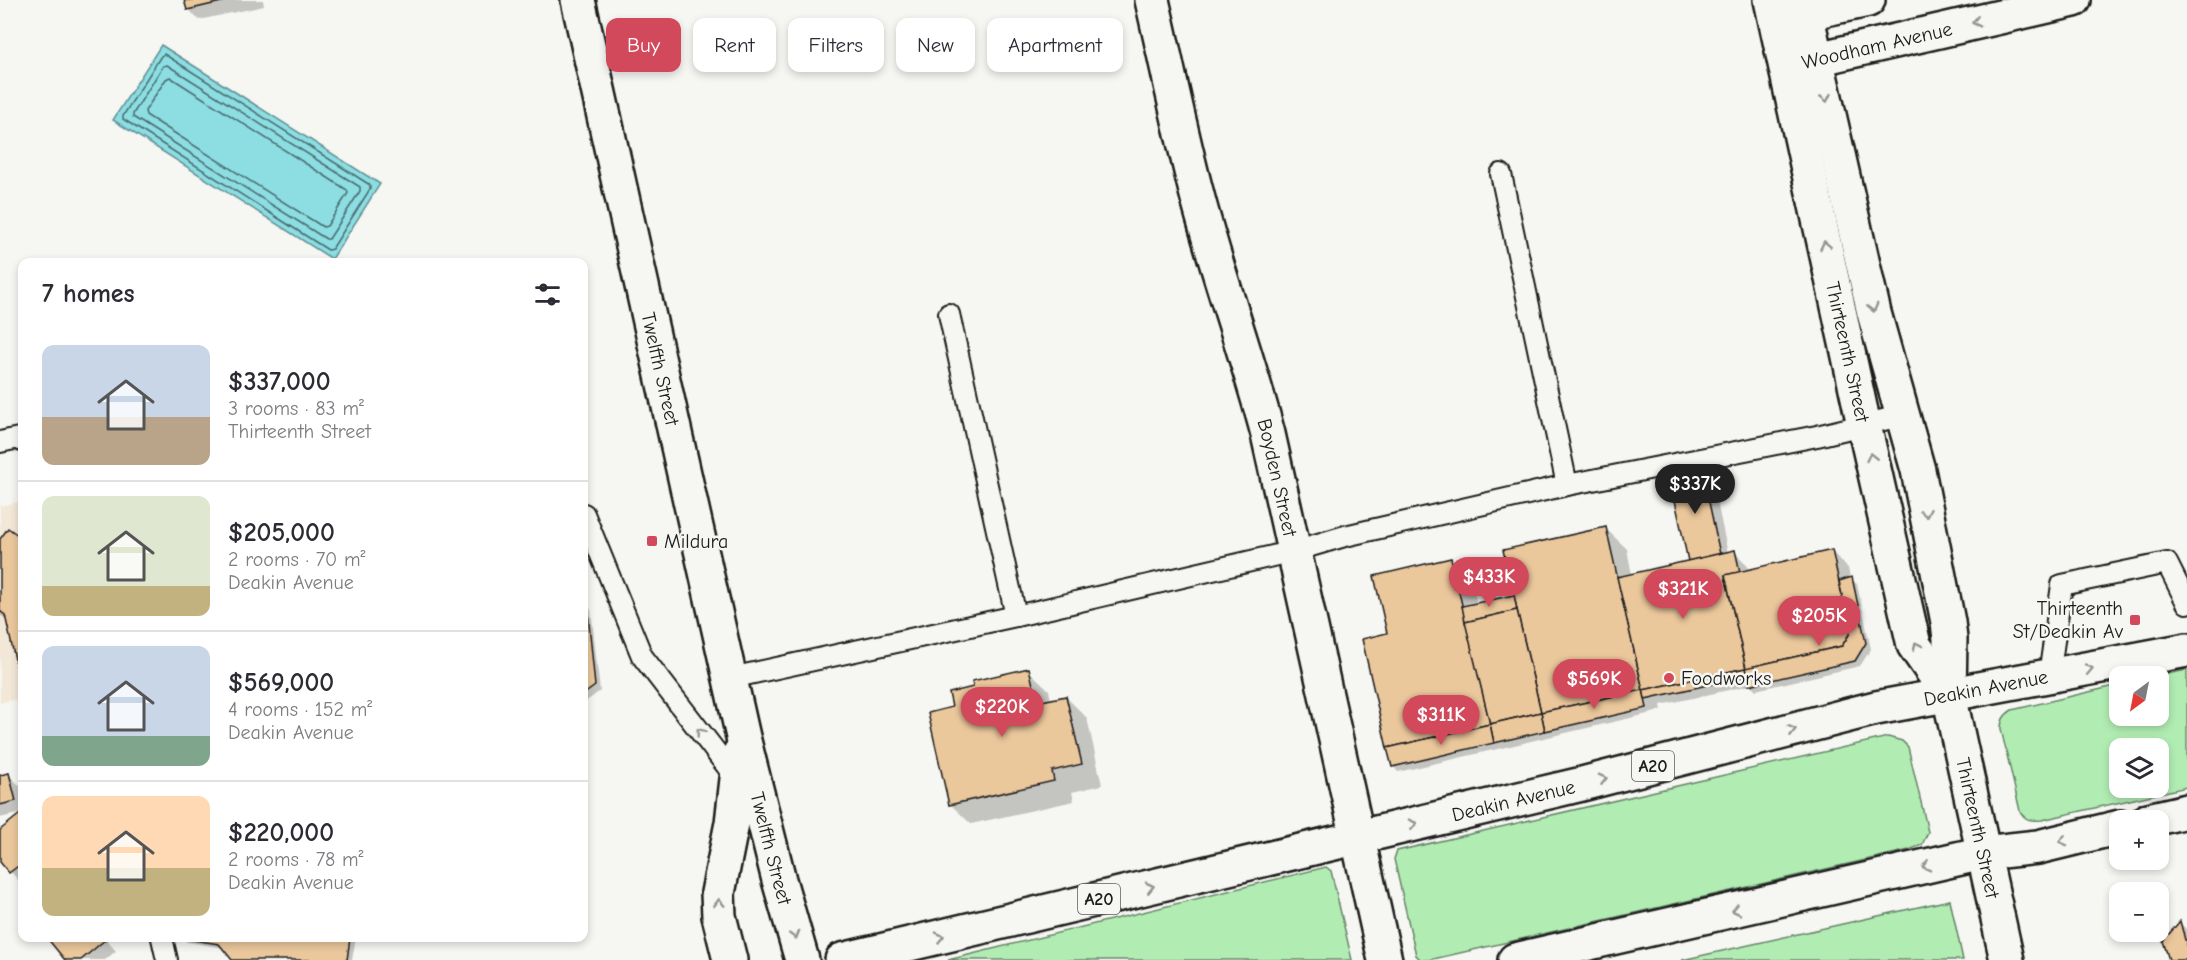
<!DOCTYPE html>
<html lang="en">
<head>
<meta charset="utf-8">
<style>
  :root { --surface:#fff; --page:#f2f2f3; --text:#2b2b33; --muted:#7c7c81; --line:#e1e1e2; --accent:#d1495b }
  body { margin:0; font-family:"Comic Neue",sans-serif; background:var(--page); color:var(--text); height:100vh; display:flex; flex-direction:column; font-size:22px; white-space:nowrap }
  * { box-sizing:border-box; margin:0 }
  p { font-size:20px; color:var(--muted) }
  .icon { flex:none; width:33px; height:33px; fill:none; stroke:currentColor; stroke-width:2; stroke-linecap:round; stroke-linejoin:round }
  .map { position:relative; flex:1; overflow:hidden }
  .drawer { position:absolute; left:18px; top:258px; width:570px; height:684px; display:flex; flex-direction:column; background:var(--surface); border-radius:12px; box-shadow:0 3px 9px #0003 }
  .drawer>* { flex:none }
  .top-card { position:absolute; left:606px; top:18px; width:570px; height:54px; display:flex; gap:12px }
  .needle { width:39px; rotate:212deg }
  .controls { position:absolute; left:2109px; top:666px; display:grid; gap:12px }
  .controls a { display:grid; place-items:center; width:60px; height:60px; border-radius:12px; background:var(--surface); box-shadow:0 3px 9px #0003; font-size:30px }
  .price { position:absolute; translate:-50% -51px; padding:0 14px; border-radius:21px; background:var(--accent); color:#fff; font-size:20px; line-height:39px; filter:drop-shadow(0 2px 3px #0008) }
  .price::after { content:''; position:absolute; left:50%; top:36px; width:18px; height:14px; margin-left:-9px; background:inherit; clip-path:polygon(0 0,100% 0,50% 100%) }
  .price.current { background:#222; color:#fff }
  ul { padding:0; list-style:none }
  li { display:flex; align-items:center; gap:18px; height:150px; padding:0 24px }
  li+li { border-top:2px solid var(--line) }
  li span { display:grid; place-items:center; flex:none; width:168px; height:120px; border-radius:12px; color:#555 }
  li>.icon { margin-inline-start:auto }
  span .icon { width:72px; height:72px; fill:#fffc; stroke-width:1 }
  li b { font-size:26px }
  h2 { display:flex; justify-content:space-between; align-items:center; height:72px; padding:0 24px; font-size:26px }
  .pill { padding:0 21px; border-radius:12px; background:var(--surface); box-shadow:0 3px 9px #0003; font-size:21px; line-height:54px }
  .pill.current { background:var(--accent); color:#fff }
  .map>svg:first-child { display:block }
  .built { fill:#f3e8d8 }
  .green { fill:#b1edb3; stroke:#668468; stroke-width:1.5; fill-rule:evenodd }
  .water { fill:#8cdee3; stroke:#5f9093; stroke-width:1.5 }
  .shadow { fill:#0003 }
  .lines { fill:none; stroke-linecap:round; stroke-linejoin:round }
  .shore { stroke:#496a6c; stroke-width:1.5 }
  .building { fill:#ebc79c; stroke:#1c1c1c; stroke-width:1.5 }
  .service-casing { stroke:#1c1c1c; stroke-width:24 }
  .minor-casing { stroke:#1c1c1c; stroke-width:38 }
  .trunk-casing { stroke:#1c1c1c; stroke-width:38 }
  .service { stroke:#f6f6f2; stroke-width:20 }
  .minor { stroke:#f6f6f2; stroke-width:33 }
  .trunk { stroke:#f6f6f2; stroke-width:33 }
  .oneway { stroke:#949492 }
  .poi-dot { fill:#d1495b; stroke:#f6f6f2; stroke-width:2 }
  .labels { text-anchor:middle; stroke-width:5; stroke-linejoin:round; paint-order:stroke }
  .shield { fill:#f6f6f2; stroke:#5d5d5c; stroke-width:1.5 }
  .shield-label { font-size:18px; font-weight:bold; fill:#1c1c1c }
  .street-label { font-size:20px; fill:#1c1c1c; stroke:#f6f6f2 }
  .poi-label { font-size:20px; fill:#1c1c1c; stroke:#f6f6f2; text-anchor:start }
</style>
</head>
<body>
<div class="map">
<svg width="2187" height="960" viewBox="0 0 2187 960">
  <rect width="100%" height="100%" fill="#f6f6f2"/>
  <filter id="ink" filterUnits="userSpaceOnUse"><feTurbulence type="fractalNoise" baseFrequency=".0167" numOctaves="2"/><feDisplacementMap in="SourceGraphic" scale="12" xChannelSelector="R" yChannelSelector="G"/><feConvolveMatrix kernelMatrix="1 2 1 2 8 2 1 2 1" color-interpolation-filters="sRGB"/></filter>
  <g filter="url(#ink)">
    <path class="built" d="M22,501V698L0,703V506Z"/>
    <g class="green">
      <path d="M2187,670V787L2042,820C2032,821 2025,821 2020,811L2001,729C2001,720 2004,715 2012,710L2119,685L2120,716H2158L2157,676ZM2158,748V788H2120V748Z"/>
      <path d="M1888,737L1902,741L1908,747L1928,832L1922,845L1909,850L1429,960H1421L1416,955L1394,859L1397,851Z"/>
      <path d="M1326,867L1331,871L1352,960H948Z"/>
      <path d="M1950,900L1963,960H1682Z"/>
    </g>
    <path class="water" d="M161,45L380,184L332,259L113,120Z"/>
    <g class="shadow">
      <path d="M186,0H263L264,6L199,20L188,9Z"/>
      <path d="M1702,471L1713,482L1728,554L1735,552L1752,571L1832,552L1848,568L1850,578L1857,584L1871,649L1860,666L1756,690L1751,685L1661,705L1662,710L1652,713L1398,772L1393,766L1389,634L1451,560L1472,580L1477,605L1513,597L1606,529L1627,549L1632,575L1690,562Z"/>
      <path d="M22,532V682L8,620L0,615V542L19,537Z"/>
      <path d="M587,605L591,610L600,691L584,703V607Z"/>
      <path d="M1028,670L1049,690L1051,701L1066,697L1087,718L1102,785L1072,792L1074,801L971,824L950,804L954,708L975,688Z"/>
      <path d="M9,775L20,786L22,796V813L0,818V777Z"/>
      <path d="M20,816L22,819V882L21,883L0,860V832Z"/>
      <path d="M2180,923L2187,930V960H2170Z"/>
      <path d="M50,938H105L116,951L105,960H67L49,939Z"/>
      <path d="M182,938H356L352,960H234L225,948L187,942Z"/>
      <path d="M446,938H458L451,942Z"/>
    </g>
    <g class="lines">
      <g class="shore">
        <path d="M164,54L370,185V189L332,249L328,250L123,119V116L161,56Z"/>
        <path d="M167,65L360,187V191L329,239H326L133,117V114L163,66Z"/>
        <path d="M170,77L347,190L348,193L327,226L323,227L146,115L145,111L166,79Z"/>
      </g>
    </g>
    <g class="building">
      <path d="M184,0H230L187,10Z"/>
      <path d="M1702,469L1720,554L1688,561L1670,477Z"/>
      <path d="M1606,527L1643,690L1541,712L1503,550Z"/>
      <path d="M8,528L18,535L22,529V681L20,682L5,615L0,611V539Z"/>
      <path d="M1735,550L1740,572L1725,575L1746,668L1643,690L1617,577Z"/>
      <path d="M1832,550L1850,633L1842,646L1746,668L1725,575Z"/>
      <path d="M1451,558L1490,724L1387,748L1362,639L1387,633L1374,576Z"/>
      <path d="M1852,577L1866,643L1855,661L1749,685L1746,668L1842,646L1850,633L1839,581Z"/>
      <path d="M1514,595L1517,610L1465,622L1462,606Z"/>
      <path d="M587,603L595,686L584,694V606Z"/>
      <path d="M1517,610L1541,712L1490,724L1465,622Z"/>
      <path d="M1029,668L1037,702L1066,696L1082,764L1052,771L1054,781L949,805L928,713L952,707L949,693L973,687L972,681Z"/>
      <path d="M1746,668L1748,676L1645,699L1643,690Z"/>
      <path d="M1643,690L1647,708L1545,731L1541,712Z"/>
      <path d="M1541,712L1545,731L1494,743L1490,724Z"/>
      <path d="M1490,724L1494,743L1392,767L1387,748Z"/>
      <path d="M9,773L16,801L0,805V775Z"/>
      <path d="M20,814L22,817V863L9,873L0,862V830Z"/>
      <path d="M2180,921L2185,940H2187V960H2169L2163,941Z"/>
      <path d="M47,938H105L106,939L81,960H65Z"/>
      <path d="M180,938H350L347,960H232L219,944Z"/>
    </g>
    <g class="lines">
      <g class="service-casing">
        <g id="service">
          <path d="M1501,174L1567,485"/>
          <path d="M949,314L1016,616"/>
          <path d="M0,442L19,438L22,441"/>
          <path d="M584,514L642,656L736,778"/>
          <path d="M2049,676L2062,585L2167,563L2187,603"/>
          <path d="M731,678L1016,616L1294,551L1345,536L1567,485L1817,436L1904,415"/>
          <path d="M162,938L167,960"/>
        </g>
      </g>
      <g class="minor-casing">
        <g id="minor">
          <path id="s1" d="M578,0L743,737L779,880L802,960"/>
          <path id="s2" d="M1152,0C1167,65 1180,130 1197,195C1218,276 1247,354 1268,434L1385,960"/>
          <path id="s3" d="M1771,0L1864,425L1914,645L1949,695"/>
          <path id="s4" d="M1803,0L1874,313L1918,470L1948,622L1950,639L1949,695L2007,960"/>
          <path d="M1783,18L1868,0"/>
          <path id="s5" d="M1795,64L2074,0"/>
          <path d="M730,960L719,916L718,893L732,823L740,753"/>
        </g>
      </g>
      <g class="trunk-casing">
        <g id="trunk">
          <path d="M2148,820L2187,811"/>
          <path id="s6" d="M842,960L1578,785L1876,708L2187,650"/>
          <path d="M1515,960L1983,853L2038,847L2120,827"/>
        </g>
      </g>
      <use href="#service" class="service"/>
      <use href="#minor" class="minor"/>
      <use href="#trunk" class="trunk"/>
    </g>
    <defs><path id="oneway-chevron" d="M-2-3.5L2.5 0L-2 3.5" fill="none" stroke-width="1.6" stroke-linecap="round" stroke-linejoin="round" transform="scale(1.5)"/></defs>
    <g class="oneway">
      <use href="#oneway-chevron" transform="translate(1976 22) rotate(167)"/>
      <use href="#oneway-chevron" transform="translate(1826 98) rotate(77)"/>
      <use href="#oneway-chevron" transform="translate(1825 245) rotate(-102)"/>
      <use href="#oneway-chevron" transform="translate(1873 308) rotate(76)"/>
      <use href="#oneway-chevron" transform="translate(1871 457) rotate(-103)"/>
      <use href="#oneway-chevron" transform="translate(1926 513) rotate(79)"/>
      <use href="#oneway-chevron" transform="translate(1917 646) rotate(-116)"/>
      <use href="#oneway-chevron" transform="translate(2089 669) rotate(-11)"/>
      <use href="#oneway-chevron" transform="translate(1792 730) rotate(-14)"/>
      <use href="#oneway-chevron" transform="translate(700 732) rotate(-128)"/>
      <use href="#oneway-chevron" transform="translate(1603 779) rotate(-14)"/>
      <use href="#oneway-chevron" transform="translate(1413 824) rotate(-13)"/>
      <use href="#oneway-chevron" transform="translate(2063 841) rotate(166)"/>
      <use href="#oneway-chevron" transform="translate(1926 866) rotate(167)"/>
      <use href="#oneway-chevron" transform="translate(1150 887) rotate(-13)"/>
      <use href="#oneway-chevron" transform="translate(719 903) rotate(-92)"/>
      <use href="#oneway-chevron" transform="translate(1736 910) rotate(167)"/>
      <use href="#oneway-chevron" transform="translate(795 935) rotate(74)"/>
      <use href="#oneway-chevron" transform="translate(940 937) rotate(-13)"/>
    </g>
  </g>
  <g class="poi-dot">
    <rect x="646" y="535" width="12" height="12" rx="3"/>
    <rect x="2129" y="614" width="12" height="12" rx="3"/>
    <circle cx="1669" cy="678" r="6"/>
  </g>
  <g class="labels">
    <g class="shield">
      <rect x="1632" y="751" width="42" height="30" rx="4.5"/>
      <rect x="1078" y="884" width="42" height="30" rx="4.5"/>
    </g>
    <g class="shield-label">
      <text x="1653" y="772">A20</text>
      <text x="1099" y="905">A20</text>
    </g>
    <g class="street-label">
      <text dy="7" stroke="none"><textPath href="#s5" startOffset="84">Woodham Avenue</textPath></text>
      <text dy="7" stroke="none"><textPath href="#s3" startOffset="360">Thirteenth Street</textPath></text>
      <text dy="7" stroke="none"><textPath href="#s1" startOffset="378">Twelfth Street</textPath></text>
      <text dy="7" stroke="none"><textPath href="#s2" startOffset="494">Boyden Street</textPath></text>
      <text dy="7" stroke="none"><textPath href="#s6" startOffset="1176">Deakin Avenue</textPath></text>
      <text dy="7" stroke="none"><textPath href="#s6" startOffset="690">Deakin Avenue</textPath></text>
      <text dy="7" stroke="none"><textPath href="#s4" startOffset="848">Thirteenth Street</textPath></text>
      <text dy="7" stroke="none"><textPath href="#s1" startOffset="870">Twelfth Street</textPath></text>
    </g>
    <g class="poi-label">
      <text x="664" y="548">Mildura</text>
      <text x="2123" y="615" text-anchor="end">Thirteenth<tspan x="2123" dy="23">St/Deakin Av</tspan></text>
      <text x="1681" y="685">Foodworks</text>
    </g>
  </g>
</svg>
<div class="controls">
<a><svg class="needle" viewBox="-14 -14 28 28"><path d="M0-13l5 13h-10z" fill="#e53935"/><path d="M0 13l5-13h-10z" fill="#7c7c81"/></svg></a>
<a><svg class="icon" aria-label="layers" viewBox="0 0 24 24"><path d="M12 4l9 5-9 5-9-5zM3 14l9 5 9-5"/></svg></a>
<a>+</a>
<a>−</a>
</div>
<b class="price current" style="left:1695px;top:515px">$337K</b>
<b class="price" style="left:1489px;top:608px">$433K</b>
<b class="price" style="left:1683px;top:620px">$321K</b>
<b class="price" style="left:1819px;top:647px">$205K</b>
<b class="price" style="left:1594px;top:710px">$569K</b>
<b class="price" style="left:1002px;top:738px">$220K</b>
<b class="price" style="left:1441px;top:746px">$311K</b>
<div class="top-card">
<a class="pill current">Buy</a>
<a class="pill">Rent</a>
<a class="pill">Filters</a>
<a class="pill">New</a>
<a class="pill">Apartment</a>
</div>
<section class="drawer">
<h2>7 homes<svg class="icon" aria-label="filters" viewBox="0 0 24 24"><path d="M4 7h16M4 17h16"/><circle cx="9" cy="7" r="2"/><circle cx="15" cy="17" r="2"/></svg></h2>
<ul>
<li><span style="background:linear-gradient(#c9d6e8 60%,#b9a48a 0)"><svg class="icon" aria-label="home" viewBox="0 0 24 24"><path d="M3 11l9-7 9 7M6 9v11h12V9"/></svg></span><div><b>$337,000</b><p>3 rooms · 83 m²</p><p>Thirteenth Street</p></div></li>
<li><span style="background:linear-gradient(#dfe7d0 75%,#c2b280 0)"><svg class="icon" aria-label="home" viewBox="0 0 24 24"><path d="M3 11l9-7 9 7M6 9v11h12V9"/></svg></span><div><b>$205,000</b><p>2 rooms · 70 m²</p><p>Deakin Avenue</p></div></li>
<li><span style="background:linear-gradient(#c9d6e8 75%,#7fa58c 0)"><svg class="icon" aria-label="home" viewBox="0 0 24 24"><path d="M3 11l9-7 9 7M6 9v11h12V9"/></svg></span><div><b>$569,000</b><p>4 rooms · 152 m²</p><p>Deakin Avenue</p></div></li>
<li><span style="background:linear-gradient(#ffd9b3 60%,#c2b280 0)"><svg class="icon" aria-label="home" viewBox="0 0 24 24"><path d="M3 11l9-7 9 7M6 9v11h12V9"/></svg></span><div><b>$220,000</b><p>2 rooms · 78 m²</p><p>Deakin Avenue</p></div></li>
</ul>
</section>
</div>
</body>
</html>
